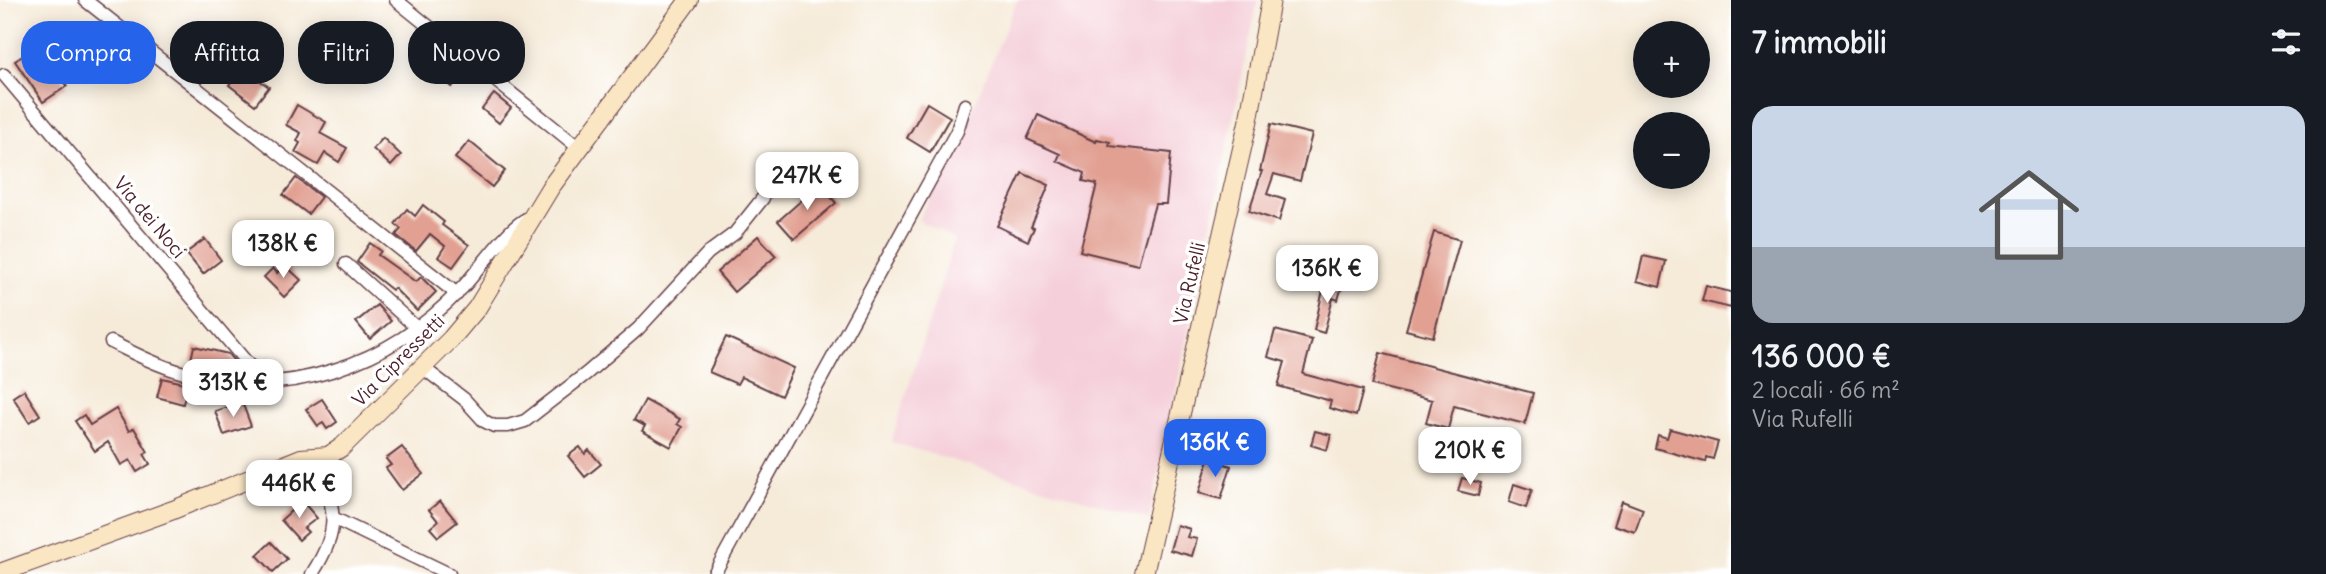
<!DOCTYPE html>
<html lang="it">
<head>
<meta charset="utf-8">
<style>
  :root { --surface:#171b24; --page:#242831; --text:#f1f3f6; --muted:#9ea1a6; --accent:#2563eb }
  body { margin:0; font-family:Delius,sans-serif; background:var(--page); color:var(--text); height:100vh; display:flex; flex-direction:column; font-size:26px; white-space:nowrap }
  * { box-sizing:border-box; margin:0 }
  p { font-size:23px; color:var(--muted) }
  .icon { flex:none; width:38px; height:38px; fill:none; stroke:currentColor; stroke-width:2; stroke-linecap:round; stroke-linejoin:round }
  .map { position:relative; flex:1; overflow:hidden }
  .details { display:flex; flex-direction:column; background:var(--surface); width:595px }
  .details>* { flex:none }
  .top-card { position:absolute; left:21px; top:21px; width:665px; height:63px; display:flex; gap:14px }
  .tools { position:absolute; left:1633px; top:21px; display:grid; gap:14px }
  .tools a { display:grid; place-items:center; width:77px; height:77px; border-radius:50%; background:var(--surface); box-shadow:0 4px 18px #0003; font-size:35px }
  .price { position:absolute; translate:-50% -60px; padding:0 16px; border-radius:14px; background:#fff; color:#222; font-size:23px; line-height:46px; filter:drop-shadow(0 2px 4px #0008) }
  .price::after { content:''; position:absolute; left:50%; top:42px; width:21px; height:16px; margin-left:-10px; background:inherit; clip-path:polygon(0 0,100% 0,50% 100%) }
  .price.active { background:var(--accent); color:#fff }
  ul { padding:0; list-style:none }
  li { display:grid; align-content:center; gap:14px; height:371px; padding:0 21px }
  li span { display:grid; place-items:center; height:217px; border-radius:21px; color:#555 }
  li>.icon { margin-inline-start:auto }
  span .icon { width:126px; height:126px; fill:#fffc; stroke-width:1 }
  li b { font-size:30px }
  h2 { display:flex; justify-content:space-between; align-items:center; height:84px; padding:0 21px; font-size:30px }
  .tag { padding:0 24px; border-radius:28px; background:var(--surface); box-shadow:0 4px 18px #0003; font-size:24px; line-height:63px }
  .tag.active { background:var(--accent); color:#fff }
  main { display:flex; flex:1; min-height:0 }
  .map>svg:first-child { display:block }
  .built { fill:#f5cfd9 }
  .building { fill:#e2a093 }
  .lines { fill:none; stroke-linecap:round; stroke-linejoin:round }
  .street-casing { stroke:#643e45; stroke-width:15 }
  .secondary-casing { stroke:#643e45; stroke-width:20 }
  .street { stroke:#fff; stroke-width:12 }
  .secondary { stroke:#fbe6c4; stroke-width:18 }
  .labels { text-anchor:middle; stroke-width:7; stroke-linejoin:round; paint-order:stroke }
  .street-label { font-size:19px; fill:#4a1f2b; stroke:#fff }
</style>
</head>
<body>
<main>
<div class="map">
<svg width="1731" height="574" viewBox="0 0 1731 574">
  <rect width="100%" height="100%" fill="#fff"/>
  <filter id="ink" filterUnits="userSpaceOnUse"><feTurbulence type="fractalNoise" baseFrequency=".0143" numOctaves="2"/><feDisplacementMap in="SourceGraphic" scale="14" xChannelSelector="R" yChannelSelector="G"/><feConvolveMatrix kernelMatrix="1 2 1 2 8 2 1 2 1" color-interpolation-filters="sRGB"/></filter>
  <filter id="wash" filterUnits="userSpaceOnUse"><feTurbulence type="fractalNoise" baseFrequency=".00686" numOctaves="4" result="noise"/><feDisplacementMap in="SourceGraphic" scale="28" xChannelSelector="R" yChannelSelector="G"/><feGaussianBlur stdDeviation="1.57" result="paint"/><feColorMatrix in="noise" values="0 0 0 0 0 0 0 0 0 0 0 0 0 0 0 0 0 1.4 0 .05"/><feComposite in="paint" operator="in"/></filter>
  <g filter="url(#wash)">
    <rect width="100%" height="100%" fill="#f6ebd9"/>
    <path class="built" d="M1017,0H1258L1149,519L891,442L955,239L918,220L963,133Z"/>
    <g id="blocks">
      <g class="building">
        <path d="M39,45L67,86L43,102L15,61Z"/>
        <path d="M446,54L456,62L453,64L464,73L452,87L432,71Z"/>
        <path d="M242,68L269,87L255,105L229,85Z"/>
        <path d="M494,94L511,108L499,123L482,109Z"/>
        <path d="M927,103L950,117L930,152L907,138Z"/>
        <path d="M297,105L326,122L320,133L347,148L339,162L325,153L318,165L295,152L300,143L297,141L301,133L286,125Z"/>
        <path d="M1038,115L1096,142L1097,139L1110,142L1109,146L1171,153L1166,204H1155L1138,265L1080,251L1097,184L1083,181L1085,173L1057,161L1060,154L1027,139Z"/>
        <path d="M1271,124L1312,134L1300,181L1274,174L1267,194L1285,200L1279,221L1249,211L1262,171H1260Z"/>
        <path d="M383,138L401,155L391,166L373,149Z"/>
        <path d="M469,141L505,171L492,187L455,158Z"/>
        <path d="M1022,173L1049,185L1031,227L1034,228L1028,241L997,226Z"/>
        <path d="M296,178L321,197L308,214L283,195Z"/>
        <path d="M820,184L836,203L794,239L778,221Z"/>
        <path d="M423,205L444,222L442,225L469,245L453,267L438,257L445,246L430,234L416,251L396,235L401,229L395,224L407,209L415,216Z"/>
        <path d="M299,224L315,242L299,256L284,238Z"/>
        <path d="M1434,232L1460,240L1433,337L1406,330Z"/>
        <path d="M758,236L776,256L734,292L717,272Z"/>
        <path d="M205,239L221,260L203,274L186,253Z"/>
        <path d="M370,243L381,251L378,255L416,282L421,277L436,292L417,311L394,288L392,290L357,262Z"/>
        <path d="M1643,256L1666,261L1660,287L1637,281Z"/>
        <path d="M285,265L301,280L284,297L264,277L273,268L277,273Z"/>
        <path d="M1325,281L1342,286L1338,300L1333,298L1324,333L1314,330Z"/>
        <path d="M1706,286L1731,292V308L1702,301Z"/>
        <path d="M377,305L391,321L370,339L356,322Z"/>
        <path d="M1275,330L1312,340L1303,374L1363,390L1356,416L1329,408L1331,401L1278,386L1285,362L1268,357Z"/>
        <path d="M726,337L794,368L781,396L741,377L737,384L709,372Z"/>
        <path d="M194,346L228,354L234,361L231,369L191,360Z"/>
        <path d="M1380,353L1533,393L1525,424L1454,406L1448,429L1426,423L1432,400L1372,385Z"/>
        <path d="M162,378L188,384L183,404L157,397Z"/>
        <path d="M24,390L40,415L29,422L13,397Z"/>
        <path d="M322,399L337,422L327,429L323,423L318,426L306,409Z"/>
        <path d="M645,400L680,419L677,424L682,427L671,447L642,431L645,426L634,420Z"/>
        <path d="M242,402L251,426L224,435L215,411Z"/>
        <path d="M116,409L129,431L134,428L148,452L144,454L150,464L137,472L130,460L121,465L108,442L95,451L75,421L84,415L90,425Z"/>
        <path d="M1670,429L1718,442L1713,459L1706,457L1705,462L1655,448L1658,435L1667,438Z"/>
        <path d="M1315,431L1331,435L1327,450L1311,445Z"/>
        <path d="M402,447L423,474L402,490L386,468L391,465L386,459Z"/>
        <path d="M580,447L585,454L589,450L601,464L585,477L568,456Z"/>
        <path d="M1209,459L1231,466L1221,499L1199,493Z"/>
        <path d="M1462,478L1481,483L1478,496L1458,491Z"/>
        <path d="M1514,484L1532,490L1526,508L1509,502Z"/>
        <path d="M302,501L317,518L304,528L308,532L299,540L281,520Z"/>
        <path d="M440,501L457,522L438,537L430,528L438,521L429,510Z"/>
        <path d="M1622,501L1643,509L1635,532L1614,525Z"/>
        <path d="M1177,525L1190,529L1187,537L1197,539L1192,556L1170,550Z"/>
        <path d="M271,542L287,559L273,572L257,555Z"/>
      </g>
    </g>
  </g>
  <g filter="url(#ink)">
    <use href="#blocks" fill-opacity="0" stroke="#643e45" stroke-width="2"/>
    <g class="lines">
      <g class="street-casing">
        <g id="street">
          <path d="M85,0L457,294"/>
          <path d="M396,0L579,148"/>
          <path d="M4,75L248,364L267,382"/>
          <path d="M346,264L418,329"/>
          <path d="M111,342C135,354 159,366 184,373C285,403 392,363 461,289C478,272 510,223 531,217"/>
          <path d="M422,367L464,399L484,421L494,426H508L525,421L587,373L638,329L708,253L735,233L763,198"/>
          <path d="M333,518L449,574"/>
          <path d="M312,574C324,555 335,534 332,511C330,488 319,481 328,456"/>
          <path d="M714,574L957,131L965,105"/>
        </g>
      </g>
      <g class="secondary-casing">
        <g id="secondary">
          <path d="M0,573L173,510L301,458L328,456L342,447L451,339L477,308L550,188L689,0"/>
          <path d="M1144,574L1249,118L1271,0"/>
        </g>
      </g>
      <use href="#street" class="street"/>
      <use href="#secondary" class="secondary"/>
    </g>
  </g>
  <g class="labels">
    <g class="street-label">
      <text transform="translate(150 217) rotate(50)" y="7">Via dei Noci</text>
      <text transform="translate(1189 283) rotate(-77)" y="7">Via Rufelli</text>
      <text transform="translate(398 360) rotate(-45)" y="7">Via Cipressetti</text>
    </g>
  </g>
</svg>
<div class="tools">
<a>+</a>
<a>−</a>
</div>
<b class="price" style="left:807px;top:212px">247K €</b>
<b class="price" style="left:283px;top:280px">138K €</b>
<b class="price" style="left:1327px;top:305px">136K €</b>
<b class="price" style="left:233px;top:419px">313K €</b>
<b class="price active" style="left:1215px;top:479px">136K €</b>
<b class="price" style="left:1470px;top:487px">210K €</b>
<b class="price" style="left:299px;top:520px">446K €</b>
<div class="top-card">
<a class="tag active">Compra</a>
<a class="tag">Affitta</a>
<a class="tag">Filtri</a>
<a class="tag">Nuovo</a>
</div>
</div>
<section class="details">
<h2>7 immobili<svg class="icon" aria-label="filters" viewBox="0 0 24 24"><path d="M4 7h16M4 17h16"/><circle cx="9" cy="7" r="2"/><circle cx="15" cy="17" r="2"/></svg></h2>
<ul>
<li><span style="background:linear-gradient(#c9d6e8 65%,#9aa5b1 0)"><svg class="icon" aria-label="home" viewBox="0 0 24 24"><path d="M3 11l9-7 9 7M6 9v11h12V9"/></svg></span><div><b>136 000 €</b><p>2 locali · 66 m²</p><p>Via Rufelli</p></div></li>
</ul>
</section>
</main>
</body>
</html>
